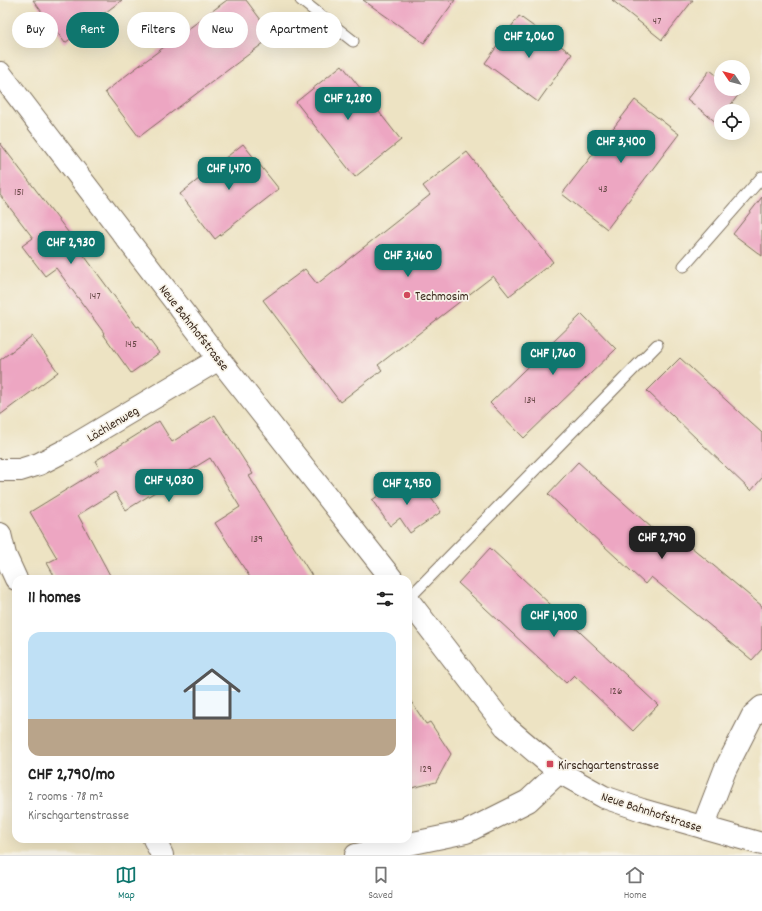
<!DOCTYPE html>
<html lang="en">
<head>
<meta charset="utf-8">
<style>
  :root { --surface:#fff; --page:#f6f6f6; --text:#222; --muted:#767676; --line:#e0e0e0; --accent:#0f766e }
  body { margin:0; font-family:Dekko,sans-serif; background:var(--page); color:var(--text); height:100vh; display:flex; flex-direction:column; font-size:15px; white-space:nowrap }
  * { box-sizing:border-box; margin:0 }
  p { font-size:13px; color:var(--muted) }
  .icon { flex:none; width:22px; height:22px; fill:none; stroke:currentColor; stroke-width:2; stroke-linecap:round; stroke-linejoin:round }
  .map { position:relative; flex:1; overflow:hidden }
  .sheet { position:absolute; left:12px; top:575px; width:400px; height:268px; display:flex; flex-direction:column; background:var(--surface); border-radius:12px; box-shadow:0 4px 16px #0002 }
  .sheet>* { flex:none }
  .guide { position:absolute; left:12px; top:12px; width:400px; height:36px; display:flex; gap:8px }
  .needle { width:26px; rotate:305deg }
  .buttons { position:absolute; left:714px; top:60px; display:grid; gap:8px }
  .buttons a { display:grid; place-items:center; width:36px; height:36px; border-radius:50%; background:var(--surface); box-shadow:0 4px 16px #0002; font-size:20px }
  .price { position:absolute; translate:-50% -34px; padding:0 9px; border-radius:8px; background:var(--accent); color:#fff; font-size:13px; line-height:26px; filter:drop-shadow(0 1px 2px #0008) }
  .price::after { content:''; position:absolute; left:50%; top:24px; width:12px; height:9px; margin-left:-6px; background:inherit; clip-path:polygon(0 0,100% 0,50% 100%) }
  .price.selected { background:#222; color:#fff }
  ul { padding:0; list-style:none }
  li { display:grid; align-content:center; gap:8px; height:212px; padding:0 16px }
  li+li { border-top:1px solid var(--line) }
  li span { display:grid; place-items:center; height:124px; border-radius:12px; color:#555 }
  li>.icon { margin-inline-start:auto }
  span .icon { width:72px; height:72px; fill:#fffc; stroke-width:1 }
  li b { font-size:17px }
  h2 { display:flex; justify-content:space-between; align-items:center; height:48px; padding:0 16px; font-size:17px }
  .chip { padding:0 14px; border-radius:18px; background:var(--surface); box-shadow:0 4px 16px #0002; font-size:14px; line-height:36px }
  .chip.selected { background:var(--accent); color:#fff }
  .menu { display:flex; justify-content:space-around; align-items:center; height:56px; border-top:1px solid var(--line); background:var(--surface); font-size:11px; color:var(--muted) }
  .menu a { display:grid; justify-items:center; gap:2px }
  .menu .selected { color:var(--accent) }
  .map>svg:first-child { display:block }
  .building { fill:#eda6c2 }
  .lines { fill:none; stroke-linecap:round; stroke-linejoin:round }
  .service-casing { stroke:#796b58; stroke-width:13 }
  .minor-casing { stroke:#796b58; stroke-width:24 }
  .tertiary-casing { stroke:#796b58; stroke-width:24 }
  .service { stroke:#fff; stroke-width:11 }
  .minor { stroke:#fff; stroke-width:22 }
  .tertiary { stroke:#fff; stroke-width:22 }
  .poi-dot { fill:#d1495b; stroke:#f7f3e8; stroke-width:1.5 }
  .labels { text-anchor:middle; stroke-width:3.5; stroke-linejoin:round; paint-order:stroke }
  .number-label { font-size:11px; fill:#684947 }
  .poi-label { font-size:13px; fill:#3b2a1e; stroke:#f7f3e8; text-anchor:start }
  .street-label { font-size:13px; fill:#3b2a1e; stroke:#f7f3e8 }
</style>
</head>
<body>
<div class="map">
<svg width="762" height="855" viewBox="0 0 762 855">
  <rect width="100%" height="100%" fill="#f7f3e8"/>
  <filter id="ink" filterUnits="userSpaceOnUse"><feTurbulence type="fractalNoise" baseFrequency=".025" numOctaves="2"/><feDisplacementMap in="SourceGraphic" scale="8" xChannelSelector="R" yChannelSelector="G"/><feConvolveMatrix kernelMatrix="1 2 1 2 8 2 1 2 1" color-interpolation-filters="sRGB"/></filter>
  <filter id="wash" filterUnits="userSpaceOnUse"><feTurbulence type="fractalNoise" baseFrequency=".012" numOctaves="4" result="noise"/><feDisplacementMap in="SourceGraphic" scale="16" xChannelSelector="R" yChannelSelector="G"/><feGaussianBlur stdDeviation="0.9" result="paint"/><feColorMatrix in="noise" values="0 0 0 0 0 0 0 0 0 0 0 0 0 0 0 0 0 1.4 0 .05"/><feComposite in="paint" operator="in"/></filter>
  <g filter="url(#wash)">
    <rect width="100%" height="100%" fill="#ede3c3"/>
    <g id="blocks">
      <g class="building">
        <path d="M33,0H122L65,43Z"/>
        <path d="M227,0H246L273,36L139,137L105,92L128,74Z"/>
        <path d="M363,0H455L424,43Z"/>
        <path d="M612,0H693L662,40Z"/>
        <path d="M519,16L572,54L538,102L485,63Z"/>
        <path d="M342,65L401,140L355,177L296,102Z"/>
        <path d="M710,70L721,79V89H733L739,94L726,111H721V118L717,123L687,99Z"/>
        <path d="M635,100L679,134L607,229L562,194Z"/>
        <path d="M0,143L81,249L80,250L137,327L139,326L159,353L131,373L103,334L104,333L56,268L45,276L22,246L33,238L0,195Z"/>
        <path d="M243,144L279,189L215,239L180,194Z"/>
        <path d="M467,152L553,262L509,296L493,276L378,365L382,370L340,402L263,300L305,269L317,284L430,195L423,186Z"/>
        <path d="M762,197V256L733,234Z"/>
        <path d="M582,314L616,349L524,438L490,403Z"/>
        <path d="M32,336L58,372L0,415V360Z"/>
        <path d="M680,358L762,433V478L751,491L647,391Z"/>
        <path d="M215,415L253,474L249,476L314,579H251L215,523L240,507L210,458L126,510L115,492L78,515L112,579H56L47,563L57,558L30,512L100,469L95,461L159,421L172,442Z"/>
        <path d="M578,462L671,545L678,536L762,606V649L752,660L651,577L645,584L548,494Z"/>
        <path d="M417,478L441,512L410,533L400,518L390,526L372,500L394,485L399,491Z"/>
        <path d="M490,548L658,705L633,731L574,675L566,683L458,583Z"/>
        <path d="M408,697L426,724L430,722L451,754L436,782L408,789Z"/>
      </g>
    </g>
  </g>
  <g filter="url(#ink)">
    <use href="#blocks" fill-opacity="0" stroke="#796b58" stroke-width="1"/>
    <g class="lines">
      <g class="service-casing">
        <g id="service">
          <path d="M301,0L353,41"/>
          <path d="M684,266L762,177"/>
          <path d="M408,599L657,345"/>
        </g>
      </g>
      <g class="minor-casing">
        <g id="minor">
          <path d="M0,470H20L39,464L66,450L219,359"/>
          <path d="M0,534L5,555L16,579"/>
          <path d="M703,827L725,770L753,715L762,707"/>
          <path d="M154,839L162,855"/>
          <path d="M356,855L466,832L528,801L559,772"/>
        </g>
      </g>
      <g class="tertiary-casing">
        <g id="tertiary">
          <path d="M0,73L219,359L392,579"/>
          <path d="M408,600L505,726L559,772L604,797L642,810L762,844"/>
        </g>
      </g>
      <use href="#service" class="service"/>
      <use href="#minor" class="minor"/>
      <use href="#tertiary" class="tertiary"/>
    </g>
  </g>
  <g class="poi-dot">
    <circle cx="407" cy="295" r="4"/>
    <rect x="546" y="760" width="8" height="8" rx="2"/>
  </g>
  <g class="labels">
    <g class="number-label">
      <text x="657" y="24">47</text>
      <text x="603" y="192">43</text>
      <text x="19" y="195">151</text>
      <text x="95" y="299">147</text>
      <text x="131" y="347">145</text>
      <text x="530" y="403">134</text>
      <text x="257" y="542">139</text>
      <text x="616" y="694">126</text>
      <text x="426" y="772">129</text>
    </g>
    <g class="poi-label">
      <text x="415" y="300">Techmosim</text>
      <text x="558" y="769">Kirschgartenstrasse</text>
    </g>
    <g class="street-label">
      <text transform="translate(195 327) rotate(52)" y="5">Neue Bahnhofstrasse</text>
      <text transform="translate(112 423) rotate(-31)" y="5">Lächlenweg</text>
      <text transform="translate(652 811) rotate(18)" y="5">Neue Bahnhofstrasse</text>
    </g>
  </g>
</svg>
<div class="buttons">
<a><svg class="needle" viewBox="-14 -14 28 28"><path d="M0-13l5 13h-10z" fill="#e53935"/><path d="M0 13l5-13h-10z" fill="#767676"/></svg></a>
<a><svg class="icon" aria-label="locate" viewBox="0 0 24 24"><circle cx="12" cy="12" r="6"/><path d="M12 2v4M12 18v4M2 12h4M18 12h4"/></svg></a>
</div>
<b class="price" style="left:529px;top:59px">CHF 2,060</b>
<b class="price" style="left:348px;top:121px">CHF 2,280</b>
<b class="price" style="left:621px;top:164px">CHF 3,400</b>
<b class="price" style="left:229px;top:191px">CHF 1,470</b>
<b class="price" style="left:71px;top:265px">CHF 2,930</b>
<b class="price" style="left:408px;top:278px">CHF 3,460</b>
<b class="price" style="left:553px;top:376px">CHF 1,760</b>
<b class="price" style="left:169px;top:503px">CHF 4,030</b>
<b class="price" style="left:407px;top:506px">CHF 2,950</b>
<b class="price selected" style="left:662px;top:560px">CHF 2,790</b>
<b class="price" style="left:554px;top:638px">CHF 1,900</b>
<div class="guide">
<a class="chip">Buy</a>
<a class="chip selected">Rent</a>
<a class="chip">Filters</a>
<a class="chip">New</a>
<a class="chip">Apartment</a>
</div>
<section class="sheet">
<h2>11 homes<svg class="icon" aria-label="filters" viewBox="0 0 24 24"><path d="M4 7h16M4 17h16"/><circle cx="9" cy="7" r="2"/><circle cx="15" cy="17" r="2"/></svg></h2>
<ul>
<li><span style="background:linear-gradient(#bfe0f5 70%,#b9a48a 0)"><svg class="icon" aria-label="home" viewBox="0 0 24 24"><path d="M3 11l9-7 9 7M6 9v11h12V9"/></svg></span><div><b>CHF 2,790/mo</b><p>2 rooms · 78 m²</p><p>Kirschgartenstrasse</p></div></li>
</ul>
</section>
</div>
<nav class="menu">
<a class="selected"><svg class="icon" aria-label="map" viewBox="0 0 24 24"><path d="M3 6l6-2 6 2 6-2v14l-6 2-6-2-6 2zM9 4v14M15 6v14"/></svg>Map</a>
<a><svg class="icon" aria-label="saved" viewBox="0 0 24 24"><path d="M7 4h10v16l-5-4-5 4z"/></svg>Saved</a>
<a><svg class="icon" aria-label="home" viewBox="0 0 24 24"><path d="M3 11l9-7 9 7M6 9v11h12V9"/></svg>Home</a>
</nav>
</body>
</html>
